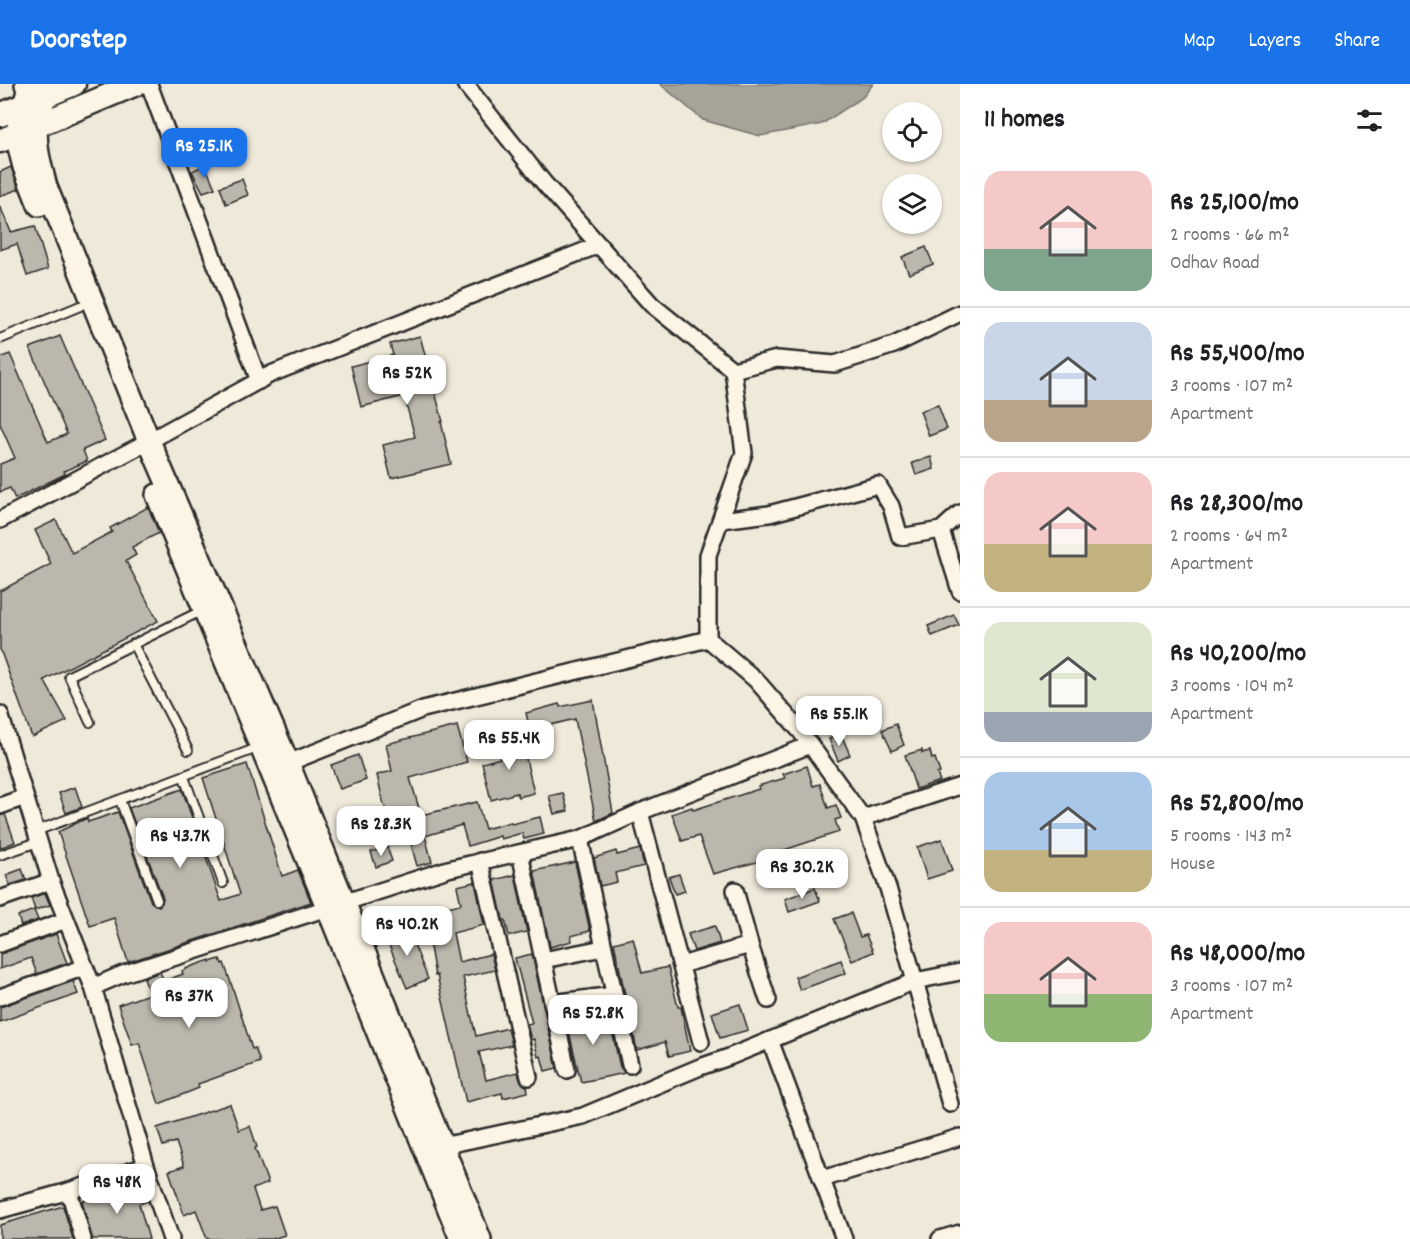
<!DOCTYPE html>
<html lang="en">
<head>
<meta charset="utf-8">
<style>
  :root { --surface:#fff; --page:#f6f6f6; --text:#202124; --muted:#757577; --line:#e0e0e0; --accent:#1a73e8 }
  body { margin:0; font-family:Dekko,sans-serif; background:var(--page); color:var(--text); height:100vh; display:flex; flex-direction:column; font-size:22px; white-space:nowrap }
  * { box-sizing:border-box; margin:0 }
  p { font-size:20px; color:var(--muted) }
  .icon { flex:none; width:33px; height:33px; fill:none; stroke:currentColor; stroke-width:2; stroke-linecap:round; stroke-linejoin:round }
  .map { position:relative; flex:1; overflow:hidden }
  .details { display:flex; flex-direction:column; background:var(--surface); width:450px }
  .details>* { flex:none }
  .tools { position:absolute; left:882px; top:18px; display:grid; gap:12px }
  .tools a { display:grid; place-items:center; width:60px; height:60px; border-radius:50%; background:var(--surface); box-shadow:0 2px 4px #0004; font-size:30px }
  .price { position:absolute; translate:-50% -51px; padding:0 14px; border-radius:12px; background:#fff; color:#222; font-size:20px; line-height:39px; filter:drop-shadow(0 2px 3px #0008) }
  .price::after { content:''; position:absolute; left:50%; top:36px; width:18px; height:14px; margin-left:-9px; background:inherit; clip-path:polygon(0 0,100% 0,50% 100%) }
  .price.selected { background:var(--accent); color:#fff }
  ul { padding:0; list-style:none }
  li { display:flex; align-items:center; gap:18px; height:150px; padding:0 24px }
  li+li { border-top:2px solid var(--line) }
  li span { display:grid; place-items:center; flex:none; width:168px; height:120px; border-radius:18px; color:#555 }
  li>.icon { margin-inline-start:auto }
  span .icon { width:72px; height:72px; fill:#fffc; stroke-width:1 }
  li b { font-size:26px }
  h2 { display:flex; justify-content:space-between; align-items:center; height:72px; padding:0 24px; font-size:26px }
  header { display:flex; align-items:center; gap:36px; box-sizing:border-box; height:84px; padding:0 30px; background:var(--accent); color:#fff }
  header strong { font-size:28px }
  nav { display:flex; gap:33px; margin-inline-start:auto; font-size:21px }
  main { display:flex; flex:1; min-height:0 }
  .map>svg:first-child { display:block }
  .water { fill:#a6a399; stroke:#75736d; stroke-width:1.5 }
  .building { fill:#bcb7ac; stroke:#2b2b2b; stroke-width:1.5 }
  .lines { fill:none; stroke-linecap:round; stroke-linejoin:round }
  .lane-casing { stroke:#2b2b2b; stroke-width:12 }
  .street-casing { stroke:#2b2b2b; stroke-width:20 }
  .secondary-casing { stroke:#2b2b2b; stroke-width:26 }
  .primary-casing { stroke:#2b2b2b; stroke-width:27 }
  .lane { stroke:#fcf5e5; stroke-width:8 }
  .street { stroke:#fcf5e5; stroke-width:15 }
  .secondary { stroke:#fcf5e5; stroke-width:21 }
  .primary { stroke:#fcf5e5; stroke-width:22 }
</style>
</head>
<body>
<header>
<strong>Doorstep</strong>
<nav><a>Map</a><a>Layers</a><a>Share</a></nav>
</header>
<main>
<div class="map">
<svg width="960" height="1155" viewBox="0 0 960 1155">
  <rect width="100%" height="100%" fill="#efe9da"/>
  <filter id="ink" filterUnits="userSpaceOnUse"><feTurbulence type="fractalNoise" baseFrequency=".0167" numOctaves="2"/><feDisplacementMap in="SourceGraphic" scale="12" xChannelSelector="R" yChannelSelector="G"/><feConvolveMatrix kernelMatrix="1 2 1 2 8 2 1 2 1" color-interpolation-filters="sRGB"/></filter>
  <g filter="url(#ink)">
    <path class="water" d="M660,0H873L863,13L822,40L760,52L703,36Z"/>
    <g class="building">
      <path d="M205,81L215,104L203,108L192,87Z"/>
      <path d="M11,83L19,105L0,112V88Z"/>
      <path d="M242,95L248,111L226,120L220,103Z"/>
      <path d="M0,122L11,148L35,142L48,185L27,192L17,160L0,166Z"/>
      <path d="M926,163L933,180L909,190L902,173Z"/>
      <path d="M60,252L105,356L83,366L87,377L64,387L65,390L15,415L10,404L0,408V380L15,374L0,340V274L10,270L48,358L67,350L30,264Z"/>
      <path d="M420,252L443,338H441L451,380L391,394L383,361L415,353L404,312L361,323L351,282L393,271L390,260Z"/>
      <path d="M938,321L947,345L929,352L920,327Z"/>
      <path d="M931,373L934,385L916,391L912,379Z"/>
      <path d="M148,423L159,449L132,463L136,471L126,477L158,537L44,596L67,637L32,653L0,565V507L51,480L35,446L56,436L72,469L112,448L110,444Z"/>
      <path d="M954,531L959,541L932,552L928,542Z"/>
      <path d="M593,616L613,729L596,737L575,635L530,646L526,629L559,620L560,623Z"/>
      <path d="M896,640L904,661L892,667L882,646Z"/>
      <path d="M457,642L467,678L410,694L421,731L477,718L485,745L511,738L512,740L540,733L544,750L524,755L522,749L501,755L500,752L468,762L462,741L425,752L432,778L417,782L410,756L396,760L383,717L377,691L392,687L386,660Z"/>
      <path d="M520,649L534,709L518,713L517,709L491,716L482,679L508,672L503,653Z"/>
      <path d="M841,650L850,671L838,677L829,655Z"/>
      <path d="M922,666V669L930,667L932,675L935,674L940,689L937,690L940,697L916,705L905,671Z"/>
      <path d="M358,671L366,696L340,705L331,681Z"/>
      <path d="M247,680L282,792L298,786L311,818L128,878L114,834L90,842L58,748L87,734L88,738L118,728L151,818L159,822L162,819L163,814L129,724L182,705L221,817L240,810L203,694Z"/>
      <path d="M807,682L813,702L820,700L828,724L836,721L841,734L835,736L839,748L763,773L764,776L713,790L699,752L682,757L672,730L692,723L693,726L759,705L758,702L785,694L783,690Z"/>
      <path d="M75,703L82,723L66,729L59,709Z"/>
      <path d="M563,709L568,727L554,730L549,712Z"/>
      <path d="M5,730L15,758L0,764V732Z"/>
      <path d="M942,755L952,787L927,795L917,763Z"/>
      <path d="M387,763L392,777L376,783L371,768Z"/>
      <path d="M640,765L644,782L615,789L617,798L600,802L594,774L616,767L617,771Z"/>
      <path d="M575,778L590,847L571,852L572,857L550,863L534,787Z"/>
      <path d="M22,785L26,796L10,801L6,791Z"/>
      <path d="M679,790L685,807L675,810L669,793Z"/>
      <path d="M515,791L527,848L509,852L505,836H503L494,796Z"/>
      <path d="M475,798L484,841L453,849L459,878L491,870L495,886L463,893L469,922L476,952L508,944L512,961L479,968L486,996L518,988L520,996L527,1002L528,1008L503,1014L502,1009L466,1018L437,891L435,892L424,828L461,820L457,802Z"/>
      <path d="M815,804L820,817L789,828L785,815Z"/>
      <path d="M45,809L50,821L35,826L31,814Z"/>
      <path d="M34,826L38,836L21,842L18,832Z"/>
      <path d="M851,829L860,853L866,851L873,868L852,877L834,835Z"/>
      <path d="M715,842L720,859L694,867L688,850Z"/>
      <path d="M407,843L428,895L407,904L385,852Z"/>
      <path d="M56,850L67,879L37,890L31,874L0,885V870Z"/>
      <path d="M633,854L642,889L668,883L678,923H681L690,967L669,972L665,958L637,966L614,859Z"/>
      <path d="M532,870L557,984L545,987L541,972L538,973L534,955L531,956L527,940L532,939L515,874Z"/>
      <path d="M220,875L222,880L224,879L233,905L252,965L255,964L260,978L198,1000L199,1004L159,1020L139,959L132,961L118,921L149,910L144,894L160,888L164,897L183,890L182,887L190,883L210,876V878Z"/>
      <path d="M841,876L846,889L800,906L795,893Z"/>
      <path d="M73,897L78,910L0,938V923Z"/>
      <path d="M740,920L748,946L720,954L712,929Z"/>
      <path d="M586,924L589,938L609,933L620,983L625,989L581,998L564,927Z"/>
      <path d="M230,1020L239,1046L250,1042L257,1063L255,1064L268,1099L253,1105L260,1126L275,1122L285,1151L272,1155H207L196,1126L184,1131L169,1087L184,1082L176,1058L163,1062L157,1044Z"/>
      <path d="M142,1099L148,1117L139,1120L149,1155H92L82,1117Z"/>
      <path d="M63,1122L73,1155H0V1141Z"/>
    </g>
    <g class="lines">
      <g class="lane-casing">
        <g id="lane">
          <path d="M0,255L80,222"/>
          <path d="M133,560L188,666"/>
          <path d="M90,638L69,592L203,526"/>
          <path d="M184,693L223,799"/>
          <path d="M120,716L157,816"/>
          <path d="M36,747L260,663"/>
          <path d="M0,771L38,758"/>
        </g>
      </g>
      <g class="street-casing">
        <g id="street">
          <path d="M149,0L259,297"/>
          <path d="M733,286L777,275L835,280L894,261L960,229"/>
          <path d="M0,436L149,357L271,290L599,161"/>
          <path d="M721,436L769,430L878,401L891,422L900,453L941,446L960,429"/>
          <path d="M941,446L960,507"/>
          <path d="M0,630L51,797L93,903L123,890L448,785L580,755L640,728L810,661"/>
          <path d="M288,679L423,625L708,555V471L744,369L733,286L652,221L544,99L465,0"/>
          <path d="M0,722L25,713"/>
          <path d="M640,728L701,958"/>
          <path d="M863,734L960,702"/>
          <path d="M580,755L630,981"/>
          <path d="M520,769L567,986"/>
          <path d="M480,777L529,993"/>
          <path d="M735,806L750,861"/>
          <path d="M0,815L51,797"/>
          <path d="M0,860L66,836"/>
          <path d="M543,876L603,864"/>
          <path d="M681,881L750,861L768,916"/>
          <path d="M93,903L146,1082L171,1155"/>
          <path d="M0,913L85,883"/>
          <path d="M552,919L614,911"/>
          <path d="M770,956L844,1155"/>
          <path d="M950,1020L915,897L960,888"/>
          <path d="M442,1062L583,1032L700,983L729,973L915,897L888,804L863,734L801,648L756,596L708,555"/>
          <path d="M822,1095L960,1053"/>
          <path d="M69,1107L83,1155"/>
          <path d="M0,1126L69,1107L146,1082"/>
          <path d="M940,1155L960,1149"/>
        </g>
      </g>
      <g class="secondary-casing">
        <g id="secondary">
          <path d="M26,0L28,7L16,51L24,83L39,121"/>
          <path d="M42,0C48,18 39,24 37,41C34,61 41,83 46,103L149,357L288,679L480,1155"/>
          <path d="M157,411L328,825L461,1155"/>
        </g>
      </g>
      <g class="primary-casing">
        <g id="primary">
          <path d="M0,31L74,0"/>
          <path d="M0,57L136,0"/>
        </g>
      </g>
      <use href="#lane" class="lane"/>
      <use href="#street" class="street"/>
      <use href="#secondary" class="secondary"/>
      <use href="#primary" class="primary"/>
    </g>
  </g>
</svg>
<div class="tools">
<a><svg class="icon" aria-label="locate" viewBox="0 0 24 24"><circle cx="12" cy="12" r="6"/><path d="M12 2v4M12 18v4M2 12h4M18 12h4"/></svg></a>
<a><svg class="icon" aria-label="layers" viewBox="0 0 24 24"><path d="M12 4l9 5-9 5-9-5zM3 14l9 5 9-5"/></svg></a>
</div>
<b class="price selected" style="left:204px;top:95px">Rs 25.1K</b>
<b class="price" style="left:407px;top:322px">Rs 52K</b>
<b class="price" style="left:839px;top:663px">Rs 55.1K</b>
<b class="price" style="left:509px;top:687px">Rs 55.4K</b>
<b class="price" style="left:381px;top:773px">Rs 28.3K</b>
<b class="price" style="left:180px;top:785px">Rs 43.7K</b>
<b class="price" style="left:802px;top:816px">Rs 30.2K</b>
<b class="price" style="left:407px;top:873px">Rs 40.2K</b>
<b class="price" style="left:189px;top:945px">Rs 37K</b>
<b class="price" style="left:593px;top:962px">Rs 52.8K</b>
<b class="price" style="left:117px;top:1131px">Rs 48K</b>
</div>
<section class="details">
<h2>11 homes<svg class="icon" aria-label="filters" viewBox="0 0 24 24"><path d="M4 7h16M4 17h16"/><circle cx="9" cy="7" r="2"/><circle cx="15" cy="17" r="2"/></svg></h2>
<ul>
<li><span style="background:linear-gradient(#f6c9c9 65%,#7fa58c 0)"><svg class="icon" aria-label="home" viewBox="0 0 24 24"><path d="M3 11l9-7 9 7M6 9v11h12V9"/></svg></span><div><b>Rs 25,100/mo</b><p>2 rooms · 66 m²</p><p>Odhav Road</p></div></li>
<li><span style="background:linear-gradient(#c9d6e8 65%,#b9a48a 0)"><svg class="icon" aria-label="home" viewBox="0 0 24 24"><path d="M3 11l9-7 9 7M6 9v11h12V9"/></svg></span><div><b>Rs 55,400/mo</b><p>3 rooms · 107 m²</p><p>Apartment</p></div></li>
<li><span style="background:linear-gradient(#f6c9c9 60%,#c2b280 0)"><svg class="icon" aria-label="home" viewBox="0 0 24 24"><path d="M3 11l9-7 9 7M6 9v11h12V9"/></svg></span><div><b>Rs 28,300/mo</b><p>2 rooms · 64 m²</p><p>Apartment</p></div></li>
<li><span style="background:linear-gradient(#dfe7d0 75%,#9aa5b1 0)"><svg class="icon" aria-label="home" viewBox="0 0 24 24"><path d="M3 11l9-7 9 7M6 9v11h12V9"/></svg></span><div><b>Rs 40,200/mo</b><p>3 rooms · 104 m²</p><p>Apartment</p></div></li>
<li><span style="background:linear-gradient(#a9c7e8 65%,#c2b280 0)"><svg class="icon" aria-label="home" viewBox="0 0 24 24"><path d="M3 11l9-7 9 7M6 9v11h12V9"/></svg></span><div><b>Rs 52,800/mo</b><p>5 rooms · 143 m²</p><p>House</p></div></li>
<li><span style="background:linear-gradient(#f6c9c9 60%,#8fb573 0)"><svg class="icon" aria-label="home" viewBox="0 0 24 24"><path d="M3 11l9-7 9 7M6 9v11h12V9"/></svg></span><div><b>Rs 48,000/mo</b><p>3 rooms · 107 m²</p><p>Apartment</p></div></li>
</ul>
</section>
</main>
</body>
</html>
